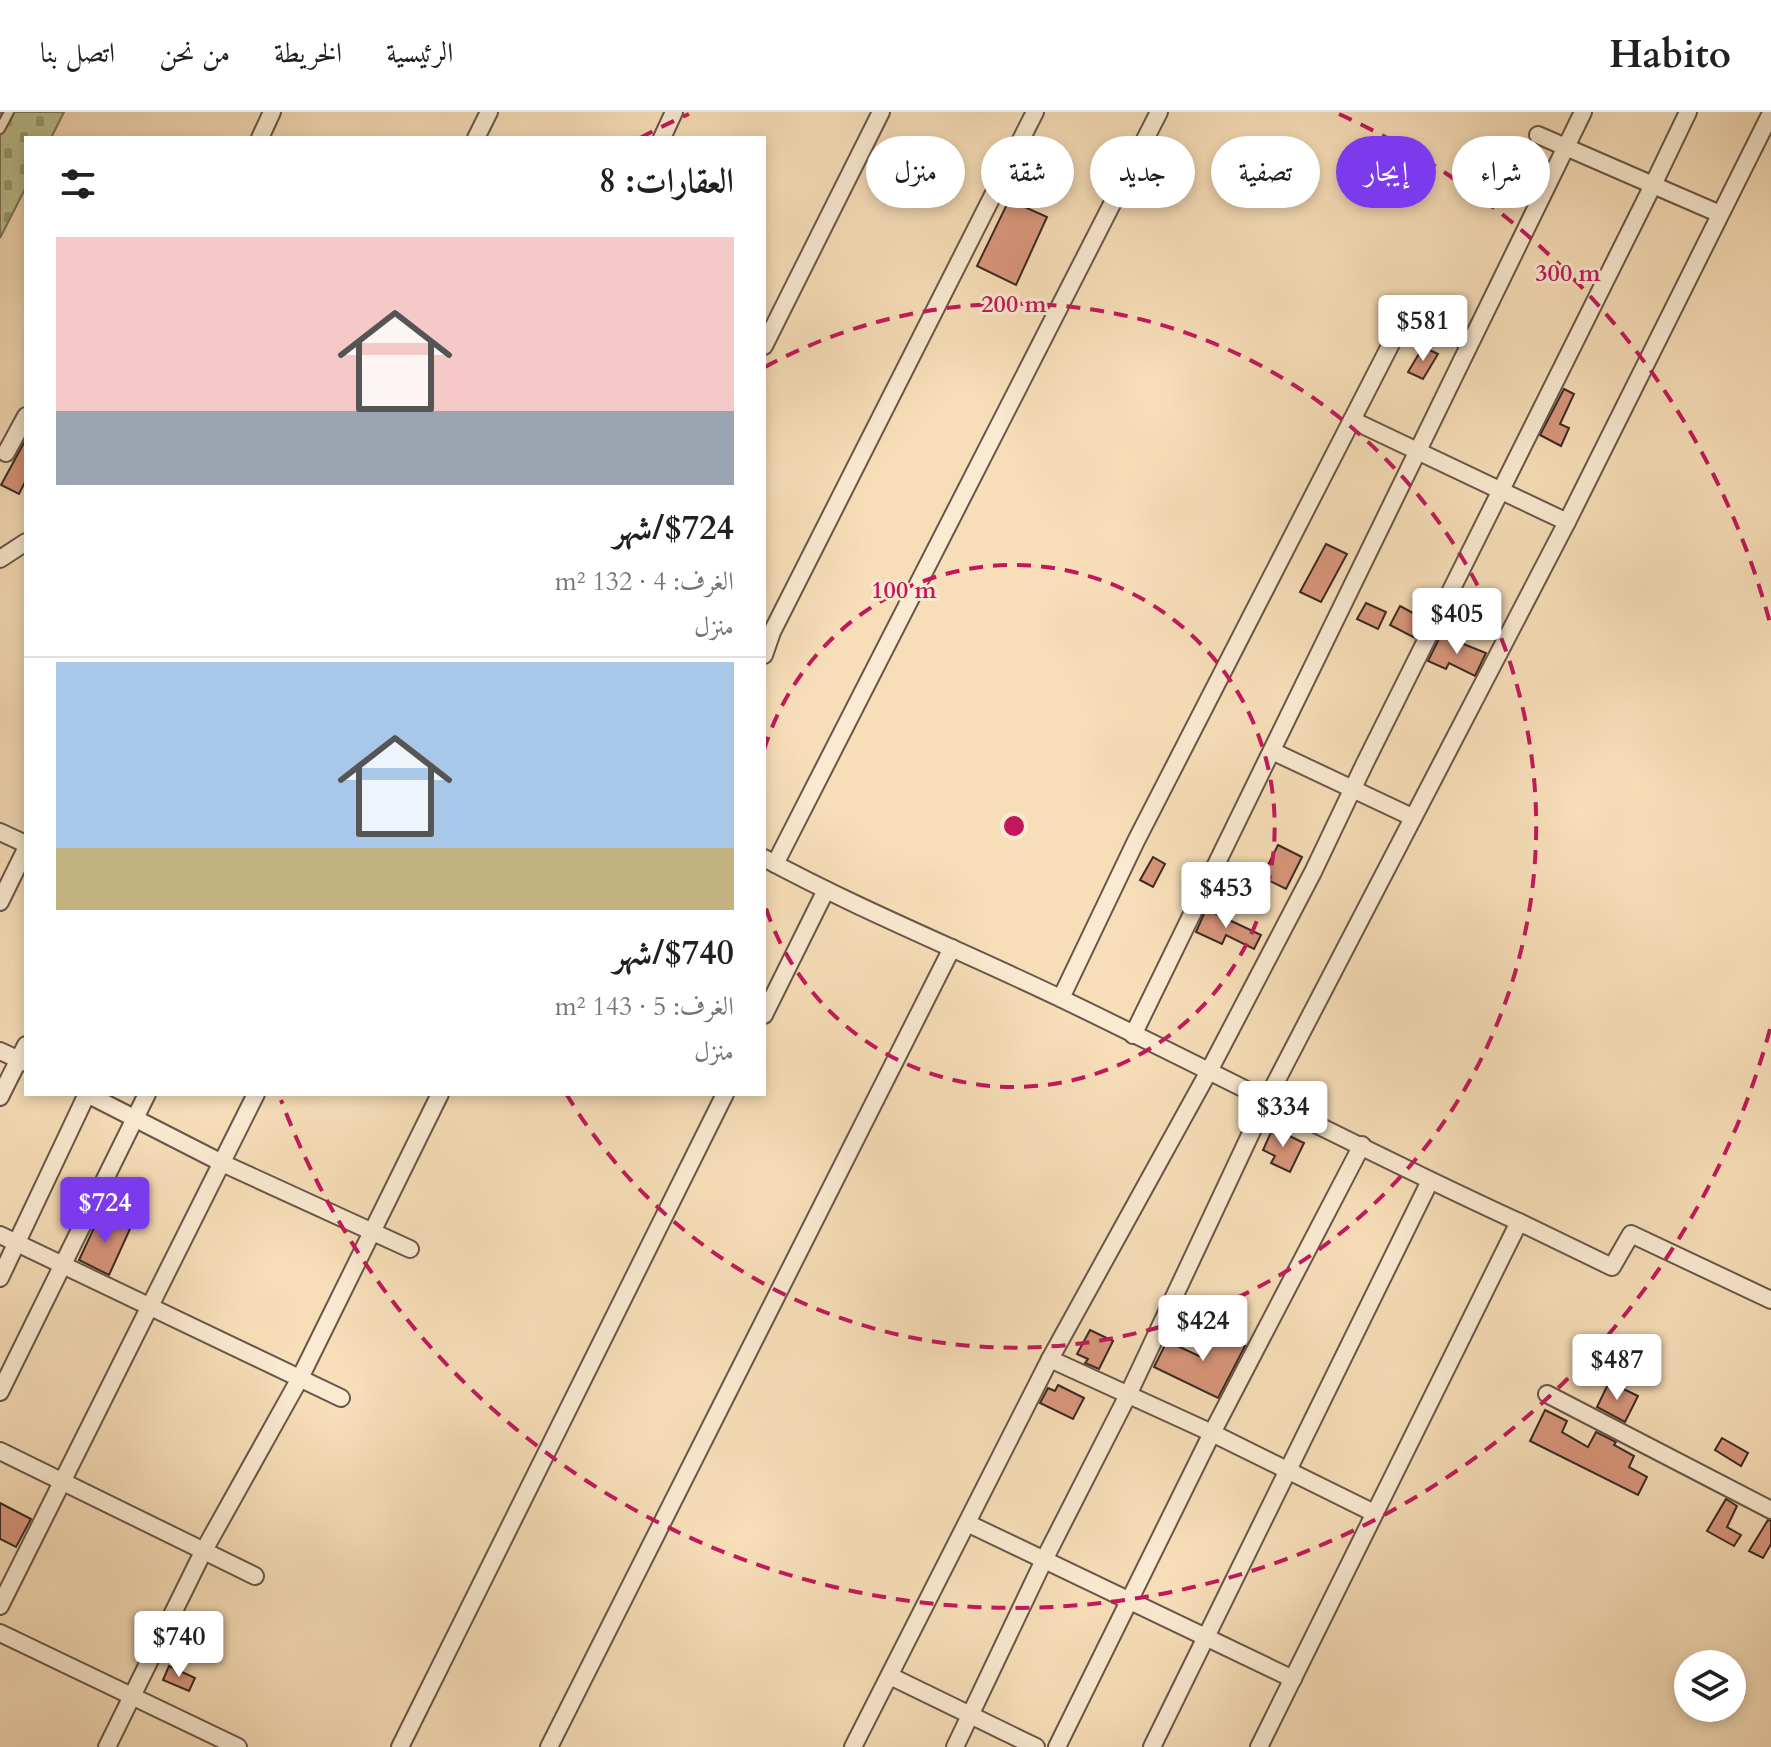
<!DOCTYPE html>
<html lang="ar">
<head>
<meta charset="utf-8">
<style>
  :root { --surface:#fff; --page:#f6f6f6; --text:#202124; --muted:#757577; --line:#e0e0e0; --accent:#7c3aed }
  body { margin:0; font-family:Cardo,Amiri,serif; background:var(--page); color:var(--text); direction:rtl; height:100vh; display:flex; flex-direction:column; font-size:30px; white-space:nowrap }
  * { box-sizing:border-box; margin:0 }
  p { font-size:26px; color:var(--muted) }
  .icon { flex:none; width:44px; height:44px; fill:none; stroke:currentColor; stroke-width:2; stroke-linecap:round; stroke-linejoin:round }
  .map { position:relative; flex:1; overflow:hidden; direction:ltr }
  .side { position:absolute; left:24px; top:24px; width:742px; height:960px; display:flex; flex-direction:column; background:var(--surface); border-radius:0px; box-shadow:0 4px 12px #0003; direction:rtl }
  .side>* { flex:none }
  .hud { position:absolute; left:790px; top:24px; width:760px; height:72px; direction:rtl; display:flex; gap:16px }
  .fabs { position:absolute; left:1674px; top:1538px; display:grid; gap:16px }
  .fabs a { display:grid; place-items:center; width:72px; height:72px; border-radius:50%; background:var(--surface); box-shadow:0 4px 12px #0003; font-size:40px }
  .price { position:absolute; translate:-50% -68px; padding:0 18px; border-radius:8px; background:#fff; color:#222; font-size:26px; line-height:52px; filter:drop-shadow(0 2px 4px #0008) }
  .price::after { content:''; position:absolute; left:50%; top:48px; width:24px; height:18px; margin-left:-12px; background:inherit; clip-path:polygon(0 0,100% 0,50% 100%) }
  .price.selected { background:var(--accent); color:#fff }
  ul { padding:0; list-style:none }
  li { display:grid; align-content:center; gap:16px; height:424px; padding:0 32px }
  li+li { border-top:2px solid var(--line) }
  li span { display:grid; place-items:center; height:248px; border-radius:0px; color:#555 }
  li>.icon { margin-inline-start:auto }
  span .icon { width:144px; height:144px; fill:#fffc; stroke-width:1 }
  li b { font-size:34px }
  h2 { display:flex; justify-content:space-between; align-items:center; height:96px; padding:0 32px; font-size:34px }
  .pill { padding:0 28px; border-radius:36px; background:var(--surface); box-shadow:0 4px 12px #0003; font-size:28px; line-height:72px }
  .pill.selected { background:var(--accent); color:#fff }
  header { display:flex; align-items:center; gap:48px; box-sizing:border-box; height:112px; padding:0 40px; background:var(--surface); border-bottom:2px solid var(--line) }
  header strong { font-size:38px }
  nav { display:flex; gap:44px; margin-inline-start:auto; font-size:28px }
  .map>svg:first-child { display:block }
  .cemetery { fill:url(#cemetery-stones); stroke:#7b7658; stroke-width:2 }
  .building { fill:#d9967c; stroke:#392a22; stroke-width:2 }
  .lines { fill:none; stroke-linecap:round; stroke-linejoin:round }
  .lane-casing { stroke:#685748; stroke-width:12 }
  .street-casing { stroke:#685748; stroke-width:20 }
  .lane { stroke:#faead1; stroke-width:8 }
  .street { stroke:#faead1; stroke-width:16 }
  .ring { fill:none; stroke:#c2185b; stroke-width:4; stroke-dasharray:14 10 }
  .centre { fill:#c2185b; stroke:#faead1; stroke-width:4 }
  .ring-label { font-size:24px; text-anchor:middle; font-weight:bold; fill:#c2185b; stroke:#faead1; stroke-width:6; stroke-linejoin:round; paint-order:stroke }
</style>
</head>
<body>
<header>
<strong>Habito</strong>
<nav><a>الرئيسية</a><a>الخريطة</a><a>من نحن</a><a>اتصل بنا</a></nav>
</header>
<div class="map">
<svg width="1771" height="1635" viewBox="0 0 1771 1635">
  <defs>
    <pattern id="cemetery-stones" width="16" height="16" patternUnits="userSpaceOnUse" patternTransform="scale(2)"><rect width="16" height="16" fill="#bdc18e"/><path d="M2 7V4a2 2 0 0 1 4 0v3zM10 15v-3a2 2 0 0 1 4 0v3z" fill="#9b9d74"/></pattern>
  </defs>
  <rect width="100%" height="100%" fill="#f7deb8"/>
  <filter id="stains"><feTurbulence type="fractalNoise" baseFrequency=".0025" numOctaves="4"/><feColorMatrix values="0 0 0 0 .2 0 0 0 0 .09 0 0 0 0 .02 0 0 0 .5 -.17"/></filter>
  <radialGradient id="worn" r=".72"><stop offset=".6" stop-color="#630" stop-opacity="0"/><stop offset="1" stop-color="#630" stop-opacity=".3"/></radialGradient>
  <path class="cemetery" d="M0,0H64L51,26H26V75L0,126Z"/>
  <g class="building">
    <path d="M1009,88L1047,105L1016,173L977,154Z"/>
    <path d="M1423,235L1438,242L1423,267L1408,260Z"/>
    <path d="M1564,277L1574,282L1560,312L1569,316L1561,334L1540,323Z"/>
    <path d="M26,327V368L19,382L1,373Z"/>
    <path d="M1326,432L1347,442L1321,490L1300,480Z"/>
    <path d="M1366,491L1386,500L1378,517L1357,507Z"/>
    <path d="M1400,494L1424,507L1415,526L1390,513Z"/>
    <path d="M1441,523L1486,541L1475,564L1449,551L1446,557L1428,549Z"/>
    <path d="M1278,733L1302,745L1286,777L1262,765Z"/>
    <path d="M1153,745L1165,752L1153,775L1140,768Z"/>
    <path d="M1206,797L1261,823L1254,837L1226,823L1222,832L1196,820Z"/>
    <path d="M1273,1016L1304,1031L1290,1060L1271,1051L1275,1044L1263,1038Z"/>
    <path d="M100,1103L130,1117L109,1163L79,1148Z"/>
    <path d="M1212,1217L1245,1234L1218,1286L1154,1255L1167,1229L1199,1244Z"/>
    <path d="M1090,1218L1113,1229L1099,1257L1085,1251L1088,1247L1077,1242Z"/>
    <path d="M1609,1270L1638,1284L1625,1310L1597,1295Z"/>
    <path d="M1058,1273L1084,1286L1073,1307L1040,1291L1048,1276L1055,1279Z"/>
    <path d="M1545,1298L1567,1309L1562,1320L1588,1335L1596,1320L1616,1330L1614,1333L1634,1344L1629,1355L1647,1365L1638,1383L1530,1329Z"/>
    <path d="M1722,1326L1748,1341L1741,1354L1715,1338Z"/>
    <path d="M1726,1387L1737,1394L1727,1415L1741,1423L1734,1434L1707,1419Z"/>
    <path d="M0,1391L31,1407L16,1435L0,1427Z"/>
    <path d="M1768,1408L1771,1409V1432L1763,1446L1749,1439Z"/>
    <path d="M169,1554L195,1566L189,1579L163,1568Z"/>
  </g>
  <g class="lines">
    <g class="lane-casing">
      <path id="lane" d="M0,17L9,0"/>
    </g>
    <g class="street-casing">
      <g id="street">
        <path d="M1538,23L1653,73L1688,0"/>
        <path d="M260,26L272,0"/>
        <path d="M476,26L489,0"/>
        <path d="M662,26L674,0"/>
        <path d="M764,234L881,0"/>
        <path d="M1352,308L1567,410"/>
        <path d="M6,341L26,304"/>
        <path d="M0,447L26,430"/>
        <path d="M764,543L772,520L1035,0"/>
        <path d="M1272,639L1412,705"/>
        <path d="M0,720L26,732"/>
        <path d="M764,746C860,798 962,839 1060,886C1214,960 1364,1039 1519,1110L1259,1635"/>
        <path d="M775,752L1159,0"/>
        <path d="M0,790L26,737"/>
        <path d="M1061,886L1136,729L1395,224"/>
        <path d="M764,903L826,778"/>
        <path d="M1133,923L1583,0"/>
        <path d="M0,939L26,951"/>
        <path d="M87,982L222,1051L410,1137"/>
        <path d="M0,985L26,933"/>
        <path d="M1519,1110L1612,1155L1631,1122L1771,1188"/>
        <path d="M0,1123L341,1286"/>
        <path d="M0,1166L87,982"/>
        <path d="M1050,1247L1212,1321L1374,1401"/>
        <path d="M0,1280L147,982"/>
        <path d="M1547,1282L1771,1398"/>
        <path d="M0,1339L255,1464"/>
        <path d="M967,1411L1293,1567"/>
        <path d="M0,1494L256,982"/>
        <path d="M0,1521L238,1635"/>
        <path d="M890,1564L1036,1635"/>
        <path d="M107,1635L203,1440L299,1268L440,982"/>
        <path d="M400,1635L725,982"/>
        <path d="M549,1635L952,836"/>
        <path d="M853,1635L1050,1247L1209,959L1313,760L1364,653L1653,73L1720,102"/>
        <path d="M955,1635L1044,1448L1128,1283L1267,987L1567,410L1771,1"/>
        <path d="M1057,1635L1212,1321L1362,1033"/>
        <path d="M1152,1635L1430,1069"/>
      </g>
    </g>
    <use href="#lane" class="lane"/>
    <use href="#street" class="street"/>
  </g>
  <g class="ring">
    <path d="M764 638A261 261 0 1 1 764 790"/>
    <path d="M765 255A522 522 0 1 1 567 983"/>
    <path d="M1770 917A783 783 0 0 1 281 988M640 26A783 783 0 0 1 689 2M1339 2A783 783 0 0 1 1770 511"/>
  </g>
  <circle cx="1014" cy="714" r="12" class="centre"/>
  <g class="ring-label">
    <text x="1568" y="169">300 m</text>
    <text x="1014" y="200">200 m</text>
    <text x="904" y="486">100 m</text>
  </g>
  <rect width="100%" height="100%" filter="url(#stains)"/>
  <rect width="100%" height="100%" fill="url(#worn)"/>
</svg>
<div class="fabs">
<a><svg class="icon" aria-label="layers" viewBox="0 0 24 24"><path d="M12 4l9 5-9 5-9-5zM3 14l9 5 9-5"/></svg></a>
</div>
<b class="price" style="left:1423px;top:251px">$581</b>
<b class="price" style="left:1457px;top:544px">$405</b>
<b class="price" style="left:1226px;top:818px">$453</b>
<b class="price" style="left:1283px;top:1037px">$334</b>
<b class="price selected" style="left:105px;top:1133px">$724</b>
<b class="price" style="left:1203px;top:1251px">$424</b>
<b class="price" style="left:1617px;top:1290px">$487</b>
<b class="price" style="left:179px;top:1567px">$740</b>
<div class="hud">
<a class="pill">شراء</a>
<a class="pill selected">إيجار</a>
<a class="pill">تصفية</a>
<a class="pill">جديد</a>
<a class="pill">شقة</a>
<a class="pill">منزل</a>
</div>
<section class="side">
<h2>العقارات: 8<svg class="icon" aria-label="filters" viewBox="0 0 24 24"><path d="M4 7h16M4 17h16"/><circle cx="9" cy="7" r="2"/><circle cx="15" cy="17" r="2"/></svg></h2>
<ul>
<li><span style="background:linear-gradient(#f6c9c9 70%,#9aa5b1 0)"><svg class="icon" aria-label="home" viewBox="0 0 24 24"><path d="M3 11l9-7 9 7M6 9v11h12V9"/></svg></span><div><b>$724/شهر</b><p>الغرف: 4 · 132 m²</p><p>منزل</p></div></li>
<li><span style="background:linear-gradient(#a9c7e8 75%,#c2b280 0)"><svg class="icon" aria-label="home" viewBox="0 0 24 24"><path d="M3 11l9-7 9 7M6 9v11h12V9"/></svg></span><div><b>$740/شهر</b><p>الغرف: 5 · 143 m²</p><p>منزل</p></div></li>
</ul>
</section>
</div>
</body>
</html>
